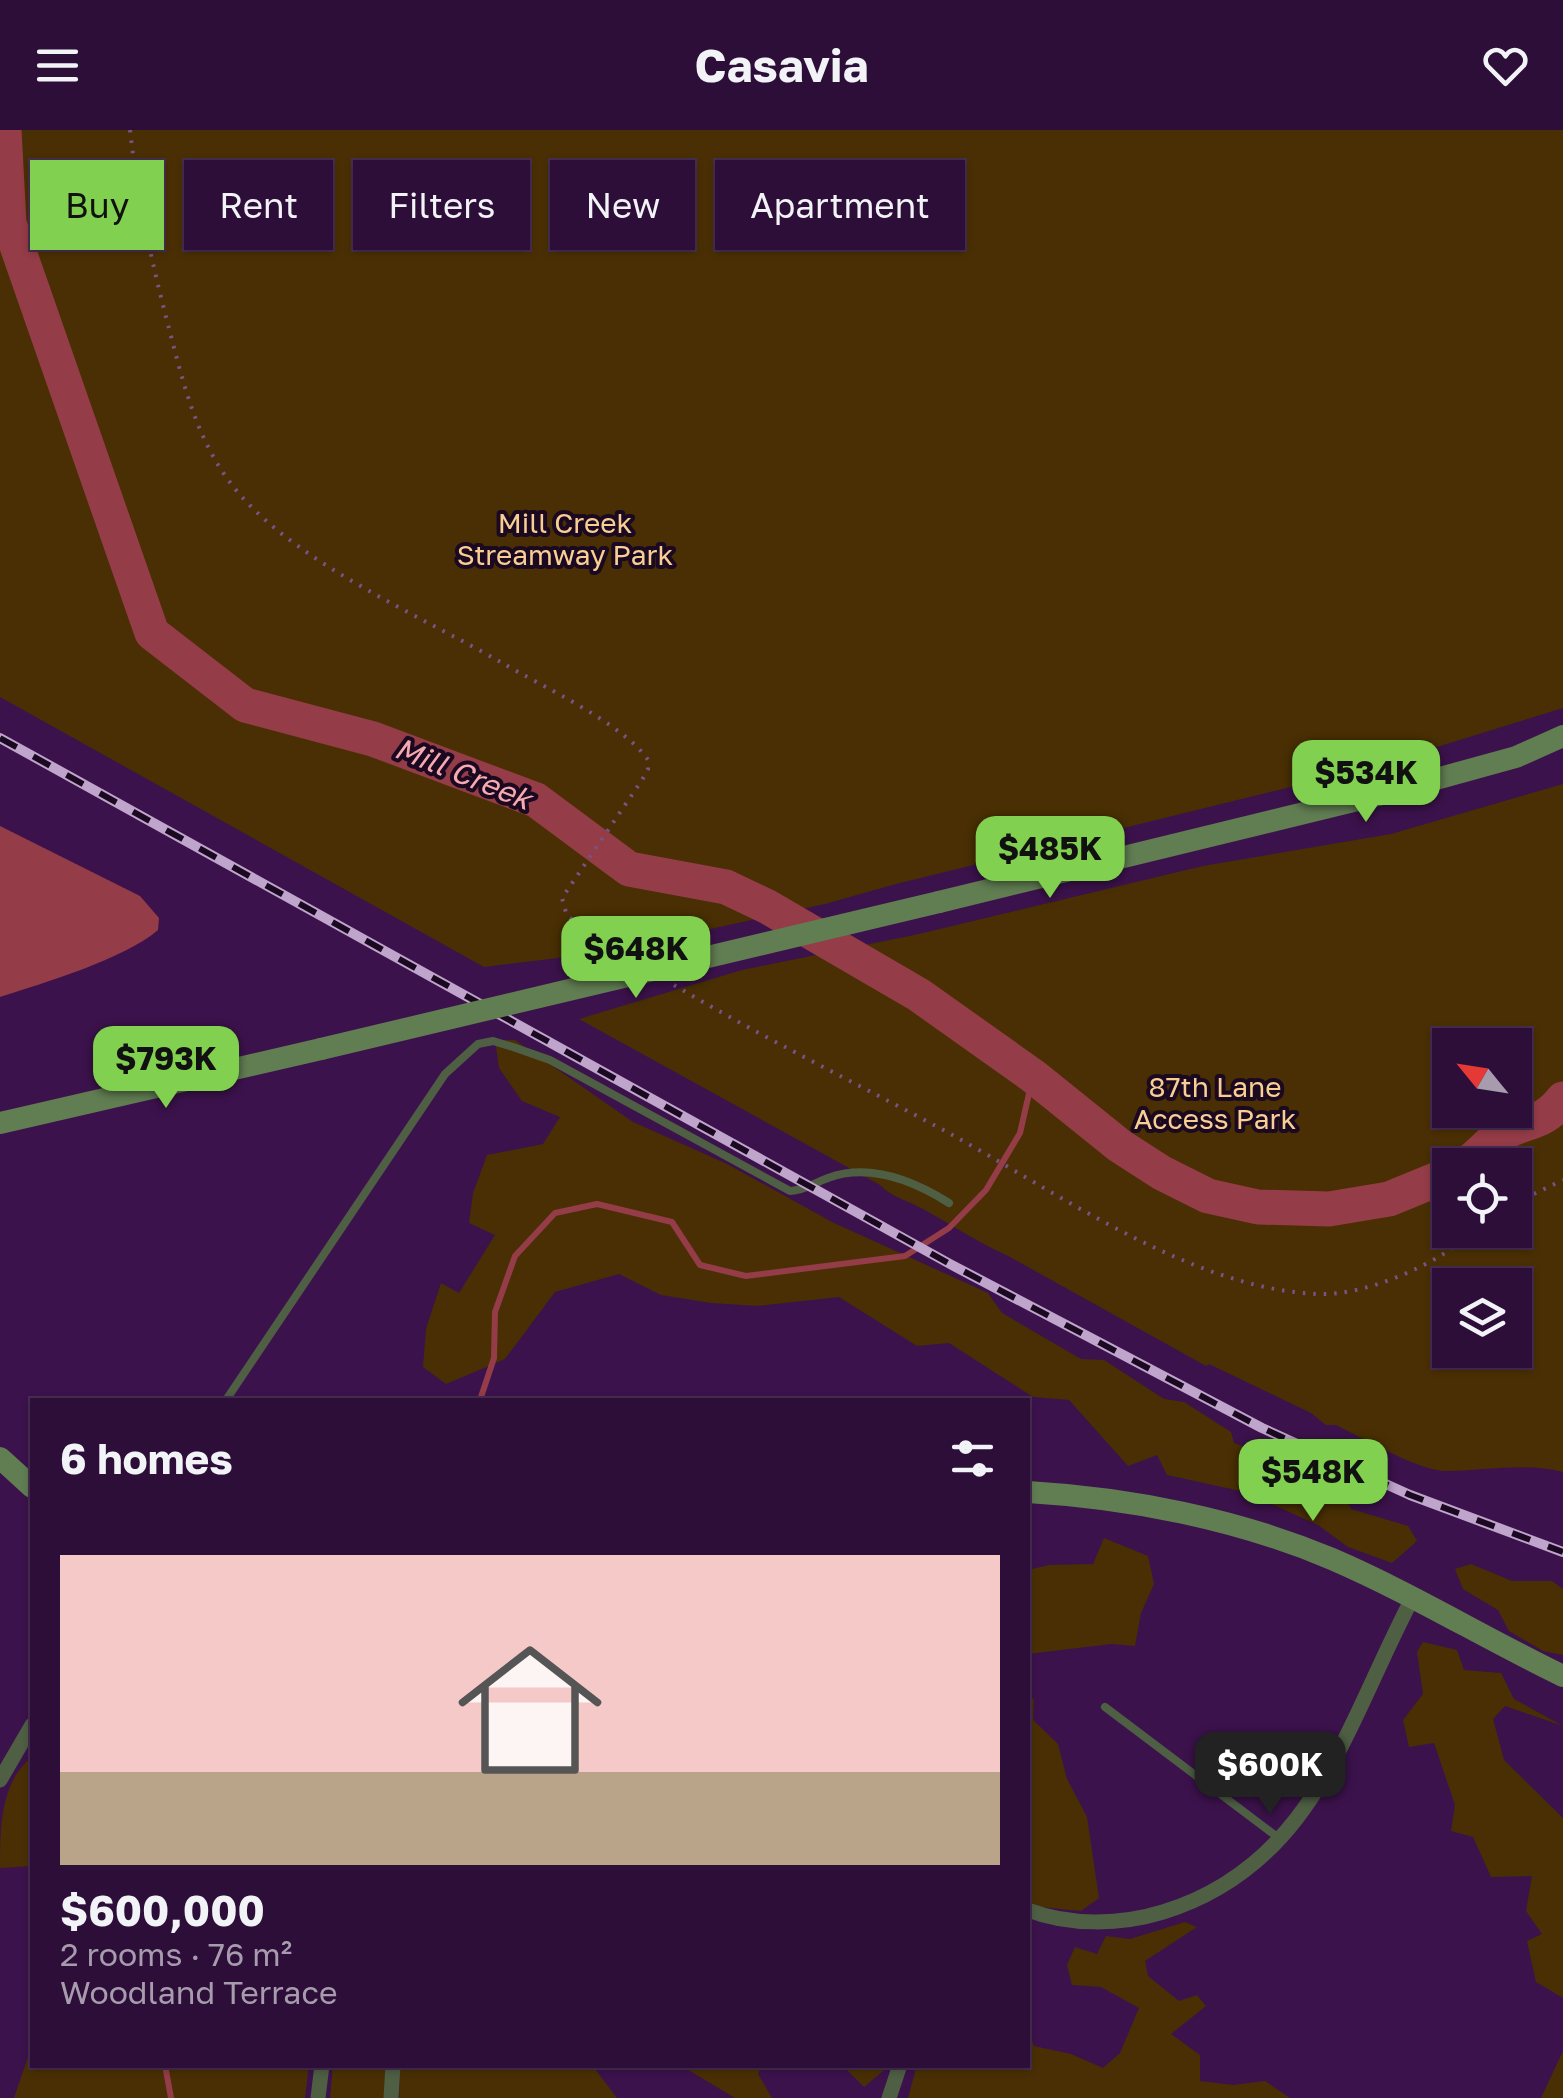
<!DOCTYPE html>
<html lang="en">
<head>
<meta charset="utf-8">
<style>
  :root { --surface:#2d0e39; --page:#351741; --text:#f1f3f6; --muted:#a79cae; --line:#482e53; --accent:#82d04f }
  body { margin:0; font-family:"Golos Text",sans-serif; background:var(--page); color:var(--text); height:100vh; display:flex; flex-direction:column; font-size:38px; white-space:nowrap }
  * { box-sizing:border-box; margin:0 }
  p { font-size:32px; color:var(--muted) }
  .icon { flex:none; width:55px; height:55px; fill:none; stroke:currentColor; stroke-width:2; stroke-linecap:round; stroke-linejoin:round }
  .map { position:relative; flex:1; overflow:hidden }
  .panel { position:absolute; left:30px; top:1268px; width:1000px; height:670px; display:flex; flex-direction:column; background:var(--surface); border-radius:0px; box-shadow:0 2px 8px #0004,0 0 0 2px var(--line) }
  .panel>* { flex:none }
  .hud { position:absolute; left:30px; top:30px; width:1000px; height:90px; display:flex; gap:20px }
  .needle { width:65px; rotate:300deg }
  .buttons { position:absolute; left:1432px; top:898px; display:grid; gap:20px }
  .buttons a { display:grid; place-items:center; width:100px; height:100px; border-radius:0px; background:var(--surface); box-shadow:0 2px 8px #0004,0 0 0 2px var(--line); font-size:50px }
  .price { position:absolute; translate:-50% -85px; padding:0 22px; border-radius:20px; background:var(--accent); color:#111; font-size:32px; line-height:65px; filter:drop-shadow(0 2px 5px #0008) }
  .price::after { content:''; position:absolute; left:50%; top:60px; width:30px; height:22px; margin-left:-15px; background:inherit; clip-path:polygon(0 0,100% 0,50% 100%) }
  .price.current { background:#222; color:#fff }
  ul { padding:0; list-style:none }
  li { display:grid; align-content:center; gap:20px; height:530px; padding:0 30px }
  li span { display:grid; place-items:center; height:310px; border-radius:0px; color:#555 }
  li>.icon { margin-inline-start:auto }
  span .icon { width:180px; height:180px; fill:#fffc; stroke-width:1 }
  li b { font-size:42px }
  h2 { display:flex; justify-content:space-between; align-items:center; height:120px; padding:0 30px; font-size:42px }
  .chip { padding:0 35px; border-radius:0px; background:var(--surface); box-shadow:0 2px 8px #0004,0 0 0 2px var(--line); font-size:35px; line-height:90px }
  .chip.current { background:var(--accent); color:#111 }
  header { display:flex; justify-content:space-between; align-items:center; height:130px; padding:0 30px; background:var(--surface); font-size:45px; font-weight:700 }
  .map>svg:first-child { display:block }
  .green { fill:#492f03; fill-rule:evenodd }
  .water { fill:#943c47 }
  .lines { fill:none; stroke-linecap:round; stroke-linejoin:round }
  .stream { stroke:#943c47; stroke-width:6 }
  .river { stroke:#943c47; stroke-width:35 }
  .path { stroke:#775485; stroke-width:4; stroke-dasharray:2.5 8; stroke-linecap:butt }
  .service { stroke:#4e5f44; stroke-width:8 }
  .minor { stroke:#4e5f44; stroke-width:15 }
  .secondary { stroke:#617d52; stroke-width:22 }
  .rail-casing { stroke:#bfa4cb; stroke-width:10 }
  .rail { stroke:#1a0921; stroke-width:6; stroke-dasharray:19; stroke-linecap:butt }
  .secondary-bridge { stroke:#617d52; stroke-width:22 }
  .labels { text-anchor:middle; stroke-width:8; stroke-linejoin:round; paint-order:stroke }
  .park-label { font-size:28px; fill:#f9ce93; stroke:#1a0921 }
  .water-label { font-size:30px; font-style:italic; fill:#f6aaaf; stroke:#1a0921 }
</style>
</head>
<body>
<header><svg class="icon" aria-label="menu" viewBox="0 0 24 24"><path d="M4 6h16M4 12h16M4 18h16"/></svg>Casavia<svg class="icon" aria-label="heart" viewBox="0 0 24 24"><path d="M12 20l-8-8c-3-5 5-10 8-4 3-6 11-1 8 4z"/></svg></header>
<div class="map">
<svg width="1563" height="1968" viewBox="0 0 1563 1968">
  <rect width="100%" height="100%" fill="#3c124c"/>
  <g class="green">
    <path d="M0,0H1563V578L1372,637L896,754L825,774L706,800L566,827L484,837L0,567Z"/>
    <path d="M1563,654V1342C1524,1332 1484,1341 1445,1341C1417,1340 1363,1308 1336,1295H1326L1311,1283L1209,1234L1206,1236L1010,1127C979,1113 952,1095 923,1079C907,1070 893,1068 880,1055L579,889L742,840L919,804L1203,736L1391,704ZM1450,915H1515V980H1450ZM1450,1035H1515V1100H1450ZM1450,1155H1515V1220H1450Z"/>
    <path d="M495,910H515L633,992L727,1034L832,1092L988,1163L1002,1183L1081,1229L1104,1230L1164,1269L1184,1272L1231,1302L1234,1313L1340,1350L1351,1379L1408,1396L1417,1411L1392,1433L1348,1417L1318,1395L1245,1362L1167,1345L1157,1325L1128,1336L1069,1270L1033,1267L949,1213L917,1216L839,1167L758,1176L711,1173L661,1165L619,1144L555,1162L505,1229L446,1254L423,1237L426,1199L441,1153L459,1163L495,1105L469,1093L473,1063L487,1025L543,1014L560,987L522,971L499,938Z"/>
    <path d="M1104,1408L1148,1426L1154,1454L1141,1483L1135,1516L1111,1514L1028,1524V1440L1049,1435L1093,1434Z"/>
    <path d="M1471,1434L1512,1451H1552L1563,1459V1525L1543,1521L1509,1501L1498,1480L1463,1459L1455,1439Z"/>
    <path d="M1423,1512L1457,1520L1464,1540L1501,1543L1514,1569L1563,1596L1505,1576L1493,1589L1504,1630L1563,1688V1868L1536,1852L1527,1811L1542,1804L1526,1781L1532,1746L1491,1747L1473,1707L1451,1701L1455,1675L1434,1613L1409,1617L1403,1590L1423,1564L1417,1522Z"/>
    <path d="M1028,1563L1034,1570L1033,1590L1058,1614L1067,1649L1087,1687L1099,1768L1081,1781L1041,1777L1028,1771Z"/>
    <path d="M32,1627V1736L0,1738C0,1698 0,1652 32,1627Z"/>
    <path d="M1185,1792L1197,1797L1145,1831L1148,1846L1179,1871L1197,1865L1206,1876L1171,1904L1200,1925V1951L1233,1955L1265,1951L1290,1968H908L917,1935H1028V1901L1034,1916L1071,1924L1103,1938L1120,1923L1139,1878L1101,1857L1072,1855L1067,1835L1075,1817L1097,1824L1106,1806L1130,1809Z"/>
    <path d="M32,1915V1935H309L305,1968H14Z"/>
    <path d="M1563,1921V1968H1541Z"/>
    <path d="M333,1935H387L385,1968H330Z"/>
    <path d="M400,1935H592L617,1968H399Z"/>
    <path d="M680,1935H762L758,1944L772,1968H735Z"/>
    <path d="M842,1935H890L864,1957Z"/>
  </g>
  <path class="water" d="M0,696L140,766L159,788L158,800C124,829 44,853 0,867Z"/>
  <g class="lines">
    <g class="stream">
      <path d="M480,1270L494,1228L495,1182L515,1126L555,1083L597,1074L672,1092L700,1135L746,1146L905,1126L949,1098L986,1060L1020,1003L1033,946"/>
      <path d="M165,1935L171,1968"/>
    </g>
    <g class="river">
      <path d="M4,0L9,93L152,503L245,575L373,609L536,670L629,739L726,757L768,777L919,865L1033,946L1120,1016L1162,1043L1208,1066L1258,1077L1329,1079L1389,1069L1450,1044"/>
      <path d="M1465,1035C1479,1026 1489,1012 1502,1004C1526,990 1543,995 1563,969"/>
    </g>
    <g class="path">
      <path d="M130,0C137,63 150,125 166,187C183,251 196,316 242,367C306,438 421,486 504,534C542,556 625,595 648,630V639L642,650L562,768L567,786L628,827"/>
      <path d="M674,855C763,908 856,953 947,1002C1057,1062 1191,1159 1318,1164C1367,1166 1440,1133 1476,1100"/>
      <path d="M1515,1073L1563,1050"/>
    </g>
    <g class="service">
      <path d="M226,1270L445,944L478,914L493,911L513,917L550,930L790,1061C806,1060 814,1053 828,1048C869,1033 914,1051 949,1073"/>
      <path d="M1105,1577L1280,1709"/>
    </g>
    <g class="minor">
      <path d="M0,1650L32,1595"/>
      <path d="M1028,1780C1069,1796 1121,1795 1163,1782C1315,1735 1346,1594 1412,1469"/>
      <path d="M318,1968L322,1935"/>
      <path d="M391,1968L393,1935"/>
      <path d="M889,1968L900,1935"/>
    </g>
    <g class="secondary">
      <path d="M939,772L1382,664L1516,627L1563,606"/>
      <path d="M0,993L321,919"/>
      <path d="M0,1328L32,1357"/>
      <path d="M1028,1362C1130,1368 1237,1389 1332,1429C1411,1463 1486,1509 1563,1546"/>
    </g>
    <g class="rail-casing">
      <path id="rail" d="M0,608L950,1134L1262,1298L1410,1365L1563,1422"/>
    </g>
    <use href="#rail" class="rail"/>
    <path class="secondary-bridge" d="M321,919L939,772"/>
  </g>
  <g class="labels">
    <g class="park-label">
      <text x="565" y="403">Mill Creek<tspan x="565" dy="32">Streamway Park</tspan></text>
      <text x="1215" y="967">87th Lane<tspan x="1215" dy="32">Access Park</tspan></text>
    </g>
    <g class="water-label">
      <text transform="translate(463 644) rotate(22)" y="10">Mill Creek</text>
    </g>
  </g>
</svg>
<div class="buttons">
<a><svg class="needle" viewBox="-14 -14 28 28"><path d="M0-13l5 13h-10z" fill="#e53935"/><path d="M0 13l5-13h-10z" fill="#a79cae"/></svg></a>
<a><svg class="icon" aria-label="locate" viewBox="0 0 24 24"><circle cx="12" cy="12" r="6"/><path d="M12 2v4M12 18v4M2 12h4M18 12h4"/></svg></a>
<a><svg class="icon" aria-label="layers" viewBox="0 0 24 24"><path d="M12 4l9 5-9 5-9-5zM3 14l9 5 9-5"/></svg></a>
</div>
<b class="price" style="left:1366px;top:695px">$534K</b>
<b class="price" style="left:1050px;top:771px">$485K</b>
<b class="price" style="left:636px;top:871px">$648K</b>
<b class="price" style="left:166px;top:981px">$793K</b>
<b class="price" style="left:1313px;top:1394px">$548K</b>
<b class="price current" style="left:1270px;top:1687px">$600K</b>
<div class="hud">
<a class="chip current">Buy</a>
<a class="chip">Rent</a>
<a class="chip">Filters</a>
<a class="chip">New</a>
<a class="chip">Apartment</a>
</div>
<section class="panel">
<h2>6 homes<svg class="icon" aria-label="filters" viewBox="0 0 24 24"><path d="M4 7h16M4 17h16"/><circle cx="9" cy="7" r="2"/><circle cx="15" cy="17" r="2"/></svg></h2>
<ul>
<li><span style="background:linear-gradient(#f6c9c9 70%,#b9a48a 0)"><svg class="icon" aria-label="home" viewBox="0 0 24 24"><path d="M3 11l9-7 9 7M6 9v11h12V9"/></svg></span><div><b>$600,000</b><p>2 rooms · 76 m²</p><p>Woodland Terrace</p></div></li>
</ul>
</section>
</div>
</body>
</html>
